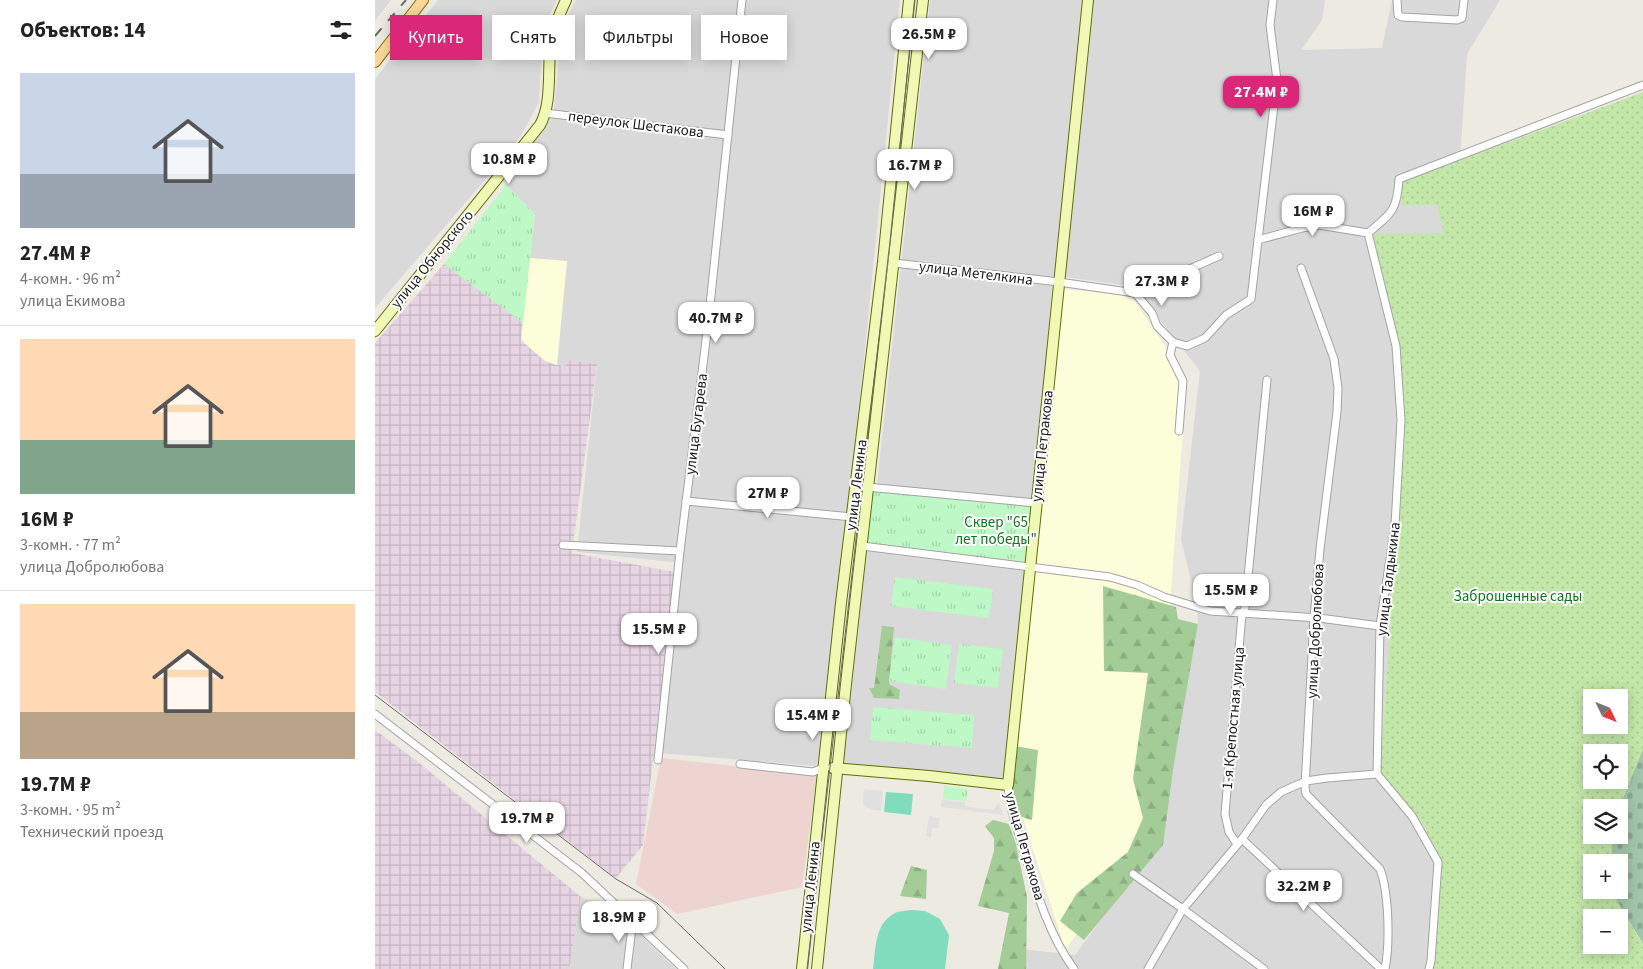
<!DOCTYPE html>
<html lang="ru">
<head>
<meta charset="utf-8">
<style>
  :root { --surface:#fff; --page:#f6f6f6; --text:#222; --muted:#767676; --line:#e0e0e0; --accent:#db2777 }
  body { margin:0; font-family:"Source Sans 3",sans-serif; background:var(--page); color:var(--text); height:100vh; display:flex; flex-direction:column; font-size:19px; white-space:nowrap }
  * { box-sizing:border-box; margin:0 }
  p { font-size:16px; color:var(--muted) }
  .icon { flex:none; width:28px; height:28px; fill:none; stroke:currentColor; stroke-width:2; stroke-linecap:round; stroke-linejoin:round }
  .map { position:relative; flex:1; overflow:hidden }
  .details { display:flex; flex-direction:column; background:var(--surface); width:375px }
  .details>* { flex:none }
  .guide { position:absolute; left:15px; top:15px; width:475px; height:45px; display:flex; gap:10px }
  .needle { width:32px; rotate:133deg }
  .fabs { position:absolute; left:1208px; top:689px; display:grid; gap:10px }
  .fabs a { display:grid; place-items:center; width:45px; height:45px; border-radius:0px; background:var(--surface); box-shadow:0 2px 12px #0003; font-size:25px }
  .price { position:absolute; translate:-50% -42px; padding:0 11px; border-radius:10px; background:#fff; color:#222; font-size:16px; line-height:32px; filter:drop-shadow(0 1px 2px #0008) }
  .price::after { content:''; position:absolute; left:50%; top:30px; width:15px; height:11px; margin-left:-8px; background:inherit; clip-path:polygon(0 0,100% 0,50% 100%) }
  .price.on { background:var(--accent); color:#fff }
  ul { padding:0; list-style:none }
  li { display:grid; align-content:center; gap:10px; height:265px; padding:0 20px }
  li+li { border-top:1px solid var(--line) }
  li span { display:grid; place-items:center; height:155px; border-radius:0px; color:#555 }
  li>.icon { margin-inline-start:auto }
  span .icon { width:90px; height:90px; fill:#fffc; stroke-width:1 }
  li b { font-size:21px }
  h2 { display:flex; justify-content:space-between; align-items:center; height:60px; padding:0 20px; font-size:21px }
  .chip { padding:0 18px; border-radius:0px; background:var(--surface); box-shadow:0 2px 12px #0003; font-size:18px; line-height:45px }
  .chip.on { background:var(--accent); color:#fff }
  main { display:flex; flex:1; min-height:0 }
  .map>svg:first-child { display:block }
  .residential { fill:#dad9d9 }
  .commercial { fill:#eed4d1 }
  .industrial { fill:url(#industrial-grid) }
  .education { fill:#fcfeda }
  .grass { fill:url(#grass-dots); fill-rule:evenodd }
  .forest { fill:url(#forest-firs) }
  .cemetery { fill:url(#cemetery-stones) }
  .park { fill:url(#park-tufts) }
  .pitch { fill:#81dcbe }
  .parking { fill:#e0e0e0 }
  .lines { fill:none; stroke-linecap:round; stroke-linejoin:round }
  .street-casing { stroke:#a3a3a3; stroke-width:9 }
  .secondary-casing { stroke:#5e6f07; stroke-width:12 }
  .primary-casing { stroke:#916b03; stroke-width:12 }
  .street { stroke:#fff; stroke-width:7 }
  .secondary { stroke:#f0f8b5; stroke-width:10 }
  .primary { stroke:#fad69b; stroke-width:10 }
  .tram { stroke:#6a6a6a; stroke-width:1 }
  .rail { stroke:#6a6a6a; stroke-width:2; stroke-dasharray:10 10; stroke-linecap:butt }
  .labels { text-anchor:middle; stroke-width:4; stroke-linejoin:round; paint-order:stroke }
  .street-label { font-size:15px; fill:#1c1c1c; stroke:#fff }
  .park-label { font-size:15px; fill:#0d771c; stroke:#fff }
</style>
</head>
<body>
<main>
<section class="details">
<h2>Объектов: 14<svg class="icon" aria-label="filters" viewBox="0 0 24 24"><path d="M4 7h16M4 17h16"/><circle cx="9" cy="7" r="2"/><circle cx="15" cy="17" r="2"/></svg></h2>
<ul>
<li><span style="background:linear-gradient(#c9d6e8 65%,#9aa5b1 0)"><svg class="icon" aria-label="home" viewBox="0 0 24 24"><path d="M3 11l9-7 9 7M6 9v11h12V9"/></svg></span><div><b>27.4M ₽</b><p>4-комн. · 96 m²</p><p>улица Екимова</p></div></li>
<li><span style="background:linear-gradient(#ffd9b3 65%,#7fa58c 0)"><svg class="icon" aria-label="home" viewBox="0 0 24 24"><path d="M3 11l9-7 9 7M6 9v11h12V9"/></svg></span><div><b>16M ₽</b><p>3-комн. · 77 m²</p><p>улица Добролюбова</p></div></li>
<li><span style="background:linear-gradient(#ffd9b3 70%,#b9a48a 0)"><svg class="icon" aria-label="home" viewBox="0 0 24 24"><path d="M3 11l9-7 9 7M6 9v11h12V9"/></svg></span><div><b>19.7M ₽</b><p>3-комн. · 95 m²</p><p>Технический проезд</p></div></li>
</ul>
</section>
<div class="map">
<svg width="1268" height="969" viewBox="0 0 1268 969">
  <defs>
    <pattern id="industrial-grid" width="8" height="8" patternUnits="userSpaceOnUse" patternTransform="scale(1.25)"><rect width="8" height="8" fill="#e6d4e2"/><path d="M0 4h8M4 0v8" fill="none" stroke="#c5b5c1"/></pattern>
    <pattern id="grass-dots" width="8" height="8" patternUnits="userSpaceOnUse" patternTransform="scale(1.25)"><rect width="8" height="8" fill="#c3e7a8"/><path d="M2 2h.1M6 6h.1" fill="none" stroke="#a7c690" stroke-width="1.8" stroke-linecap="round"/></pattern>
    <pattern id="forest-firs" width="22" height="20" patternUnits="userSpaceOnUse" patternTransform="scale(1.25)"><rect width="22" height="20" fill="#a3cc97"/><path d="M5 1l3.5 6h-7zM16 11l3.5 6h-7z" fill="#8caf82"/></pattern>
    <pattern id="cemetery-stones" width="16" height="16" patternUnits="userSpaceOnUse" patternTransform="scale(1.25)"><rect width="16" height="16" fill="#a3c6ab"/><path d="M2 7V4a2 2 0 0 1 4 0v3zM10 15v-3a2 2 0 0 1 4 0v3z" fill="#8caa93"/></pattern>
    <pattern id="park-tufts" width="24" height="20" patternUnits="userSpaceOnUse" patternTransform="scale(1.25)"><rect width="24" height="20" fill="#bef8c6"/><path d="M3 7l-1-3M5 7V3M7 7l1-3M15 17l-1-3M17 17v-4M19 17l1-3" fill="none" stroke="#a3d4aa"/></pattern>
  </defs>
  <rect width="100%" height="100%" fill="#edeae2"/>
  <g class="residential">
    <path d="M0,0H16L0,21Z"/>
    <path d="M63,0H182L168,28L164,102L147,134L115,174L0,308V79Z"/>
    <path d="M201,0H525L489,358L456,658L444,762L440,766L283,753L307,563L202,552L222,365L191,360L190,368L170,361L146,340L160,214L131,185L179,109L187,27Z"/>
    <path d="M555,0H950L947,20L926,50L1007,48L1017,0H1125L1092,54L1085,160L1027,182L1062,205L1070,233L998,235L1020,336L1029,430L1005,774L1050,826L1063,883L1056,969H643L646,949L700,955L785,840L823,624L822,605L806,539L825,371L759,287L678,275L659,500L502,484Z"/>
    <path d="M490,551L651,571L630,781L468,769Z"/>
    <path d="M206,897L236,907L301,969H194Z"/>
  </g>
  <path class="commercial" d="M286,758L442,775L427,887L302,914L261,884Z"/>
  <g class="industrial">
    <path d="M69,264L148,323L146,340L170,361L190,367L191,360L222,364L197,553L300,572L268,845L241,878L0,692V343Z"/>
    <path d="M0,730L43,762L206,897L194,969H0Z"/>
  </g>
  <g class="education">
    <path d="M155,258L192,261L182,365L170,361L146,340Z"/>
    <path d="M687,289L756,296L812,378L794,617L781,834L690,949L637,784Z"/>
  </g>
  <path class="grass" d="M1268,92V749L1244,807L1216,808V835H1237V862H1216V890H1238V894L1268,945V969H1056L1063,883L1050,826L1005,774L1029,430L1020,336L998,234L1069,233L1062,205H1027V182ZM1216,698H1244V725H1216ZM1216,752H1244V780H1216ZM1216,918H1244V945H1216Z"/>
  <g class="forest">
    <path d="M728,586L801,607L803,619L823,624L799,763L788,845L709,940L685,921L702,893L753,852L768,818L758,779L773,673L729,671Z"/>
    <path d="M507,626L519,627L514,684L525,690L524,699L499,698L494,688H499Z"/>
    <path d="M640,746L663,750L657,820L644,816L635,785Z"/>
    <path d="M618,820L634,824L641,844L652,897L651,969H623L634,913L603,906L619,851V838L610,826Z"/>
    <path d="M536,866L552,870L551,899L525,896Z"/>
  </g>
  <path class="cemetery" d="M1268,749V944L1238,894V890H1244V862H1237V835H1244V808Z"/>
  <g class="park">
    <path d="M131,185L160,214L148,323L69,264Z"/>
    <path d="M498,488L657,504L650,565L492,545Z"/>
    <path d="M520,577L618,589L614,618L516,606Z"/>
    <path d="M520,637L577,645L571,689L514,681Z"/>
    <path d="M584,644L628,649L623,688L579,683Z"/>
    <path d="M498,707L599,715L597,748L495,740Z"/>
    <path d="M569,786L593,789L591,801L568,799Z"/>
  </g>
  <g class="pitch">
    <path d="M511,792L538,794L536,815L509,812Z"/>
    <path d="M536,910L550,911L565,919L574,935L570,969H498C501,949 499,924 520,913C524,911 531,911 536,910Z"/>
  </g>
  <g class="parking">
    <path d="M489,789L508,791L506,811L498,810L491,807L488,803Z"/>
    <path d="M567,800L590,802V806L618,810L624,803L628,815L566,807Z"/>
    <path d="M554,816L565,818L563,828H557L556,837L551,836Z"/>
  </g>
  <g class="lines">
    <g class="street-casing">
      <g id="street">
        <path d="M1022,0L1023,15L1027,17L1082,20L1087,18L1089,0"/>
        <path d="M170,113L353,135"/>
        <path d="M993,233L1021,346L1026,420L1020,525L1005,626L1002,774L1037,816L1063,862L1056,961L1054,969"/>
        <path d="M993,233C1017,213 1022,211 1024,179L1268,85"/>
        <path d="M883,240L927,228L944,225L993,233"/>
        <path d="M519,263L684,282L760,293L777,313L782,326L798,342L812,346L830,338L851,315L876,299L902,80L895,25L898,0"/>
        <path d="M926,268L959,359L963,388L962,412L945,549L939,618L930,787L931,794L1005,869C1014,893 1015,943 1010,969"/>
        <path d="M760,293L844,256"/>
        <path d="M798,342L795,355L808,381L804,431"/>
        <path d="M481,486L661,503"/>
        <path d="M311,501L477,517"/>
        <path d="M188,545L305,551L333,324L367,0"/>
        <path d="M487,546L735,577L762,585L789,597L835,611L944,618L1005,626"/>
        <path d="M0,714L207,873L309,969"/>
        <path d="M283,760L305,551"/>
        <path d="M365,764L438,772L448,768"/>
        <path d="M633,785C634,807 642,827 648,848C661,890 673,934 699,969"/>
        <path d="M867,839L1006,969"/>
        <path d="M862,844L854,832L850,814L867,614L870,608L892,380"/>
        <path d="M758,874L808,909L889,969"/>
        <path d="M252,969L258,919"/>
        <path d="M773,969L808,909L867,839L891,805L906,792L931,781L952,778L1002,774"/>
      </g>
    </g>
    <g class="secondary-casing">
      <g id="secondary">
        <path d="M0,331L165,125C178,102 172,66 176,40C179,26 185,13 191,0"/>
        <path d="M458,768L554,776L633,785L713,0"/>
        <path d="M427,969L466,603L508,262L534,0"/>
        <path d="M442,969L471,684L548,0"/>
      </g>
    </g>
    <g class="primary-casing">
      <path id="primary" d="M0,62L48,0"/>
    </g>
    <use href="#street" class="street"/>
    <use href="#secondary" class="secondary"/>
    <use href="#primary" class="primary"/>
    <g class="tram">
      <path d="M0,695L241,879L282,903L350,969"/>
      <path d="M432,969L515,241L540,0"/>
    </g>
    <path class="rail" d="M0,36L31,0"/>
  </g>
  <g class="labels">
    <g class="street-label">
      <text transform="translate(261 124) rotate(7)" y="5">переулок Шестакова</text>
      <text transform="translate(57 259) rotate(-51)" y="5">улица Обнорского</text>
      <text transform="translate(601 273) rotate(7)" y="5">улица Метелкина</text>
      <text transform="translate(321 424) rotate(-83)" y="5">улица Бугарева</text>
      <text transform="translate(667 446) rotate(-84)" y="5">улица Петракова</text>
      <text transform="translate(481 485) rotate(-83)" y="5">улица Ленина</text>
      <text transform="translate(1013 579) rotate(-83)" y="5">улица Талдыкина</text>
      <text transform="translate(940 631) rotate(-87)" y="5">улица Добролюбова</text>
      <text transform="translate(858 718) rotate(-85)" y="5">1-я Крепостная улица</text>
      <text transform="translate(650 846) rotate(74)" y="5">улица Петракова</text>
      <text transform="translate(435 887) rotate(-84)" y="5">улица Ленина</text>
    </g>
    <g class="park-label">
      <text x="621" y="527">Сквер "65<tspan x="621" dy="17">лет победы"</tspan></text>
      <text x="1143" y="601">Заброшенные сады</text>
    </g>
  </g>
</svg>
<div class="fabs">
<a><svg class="needle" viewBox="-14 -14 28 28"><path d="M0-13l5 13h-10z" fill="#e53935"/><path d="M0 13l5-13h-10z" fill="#767676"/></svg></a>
<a><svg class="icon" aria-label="locate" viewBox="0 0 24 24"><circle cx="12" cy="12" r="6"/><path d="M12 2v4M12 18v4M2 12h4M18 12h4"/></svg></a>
<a><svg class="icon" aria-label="layers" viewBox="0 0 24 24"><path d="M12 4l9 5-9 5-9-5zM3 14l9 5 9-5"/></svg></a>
<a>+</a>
<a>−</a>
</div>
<b class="price" style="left:554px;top:60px">26.5M ₽</b>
<b class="price on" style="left:886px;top:118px">27.4M ₽</b>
<b class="price" style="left:134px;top:185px">10.8M ₽</b>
<b class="price" style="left:540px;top:191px">16.7M ₽</b>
<b class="price" style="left:938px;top:237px">16M ₽</b>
<b class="price" style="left:787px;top:307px">27.3M ₽</b>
<b class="price" style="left:341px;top:344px">40.7M ₽</b>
<b class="price" style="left:393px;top:519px">27M ₽</b>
<b class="price" style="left:856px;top:616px">15.5M ₽</b>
<b class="price" style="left:284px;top:655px">15.5M ₽</b>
<b class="price" style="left:438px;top:741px">15.4M ₽</b>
<b class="price" style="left:152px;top:844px">19.7M ₽</b>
<b class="price" style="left:929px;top:912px">32.2M ₽</b>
<b class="price" style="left:244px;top:943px">18.9M ₽</b>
<div class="guide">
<a class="chip on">Купить</a>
<a class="chip">Снять</a>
<a class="chip">Фильтры</a>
<a class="chip">Новое</a>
</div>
</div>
</main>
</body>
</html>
